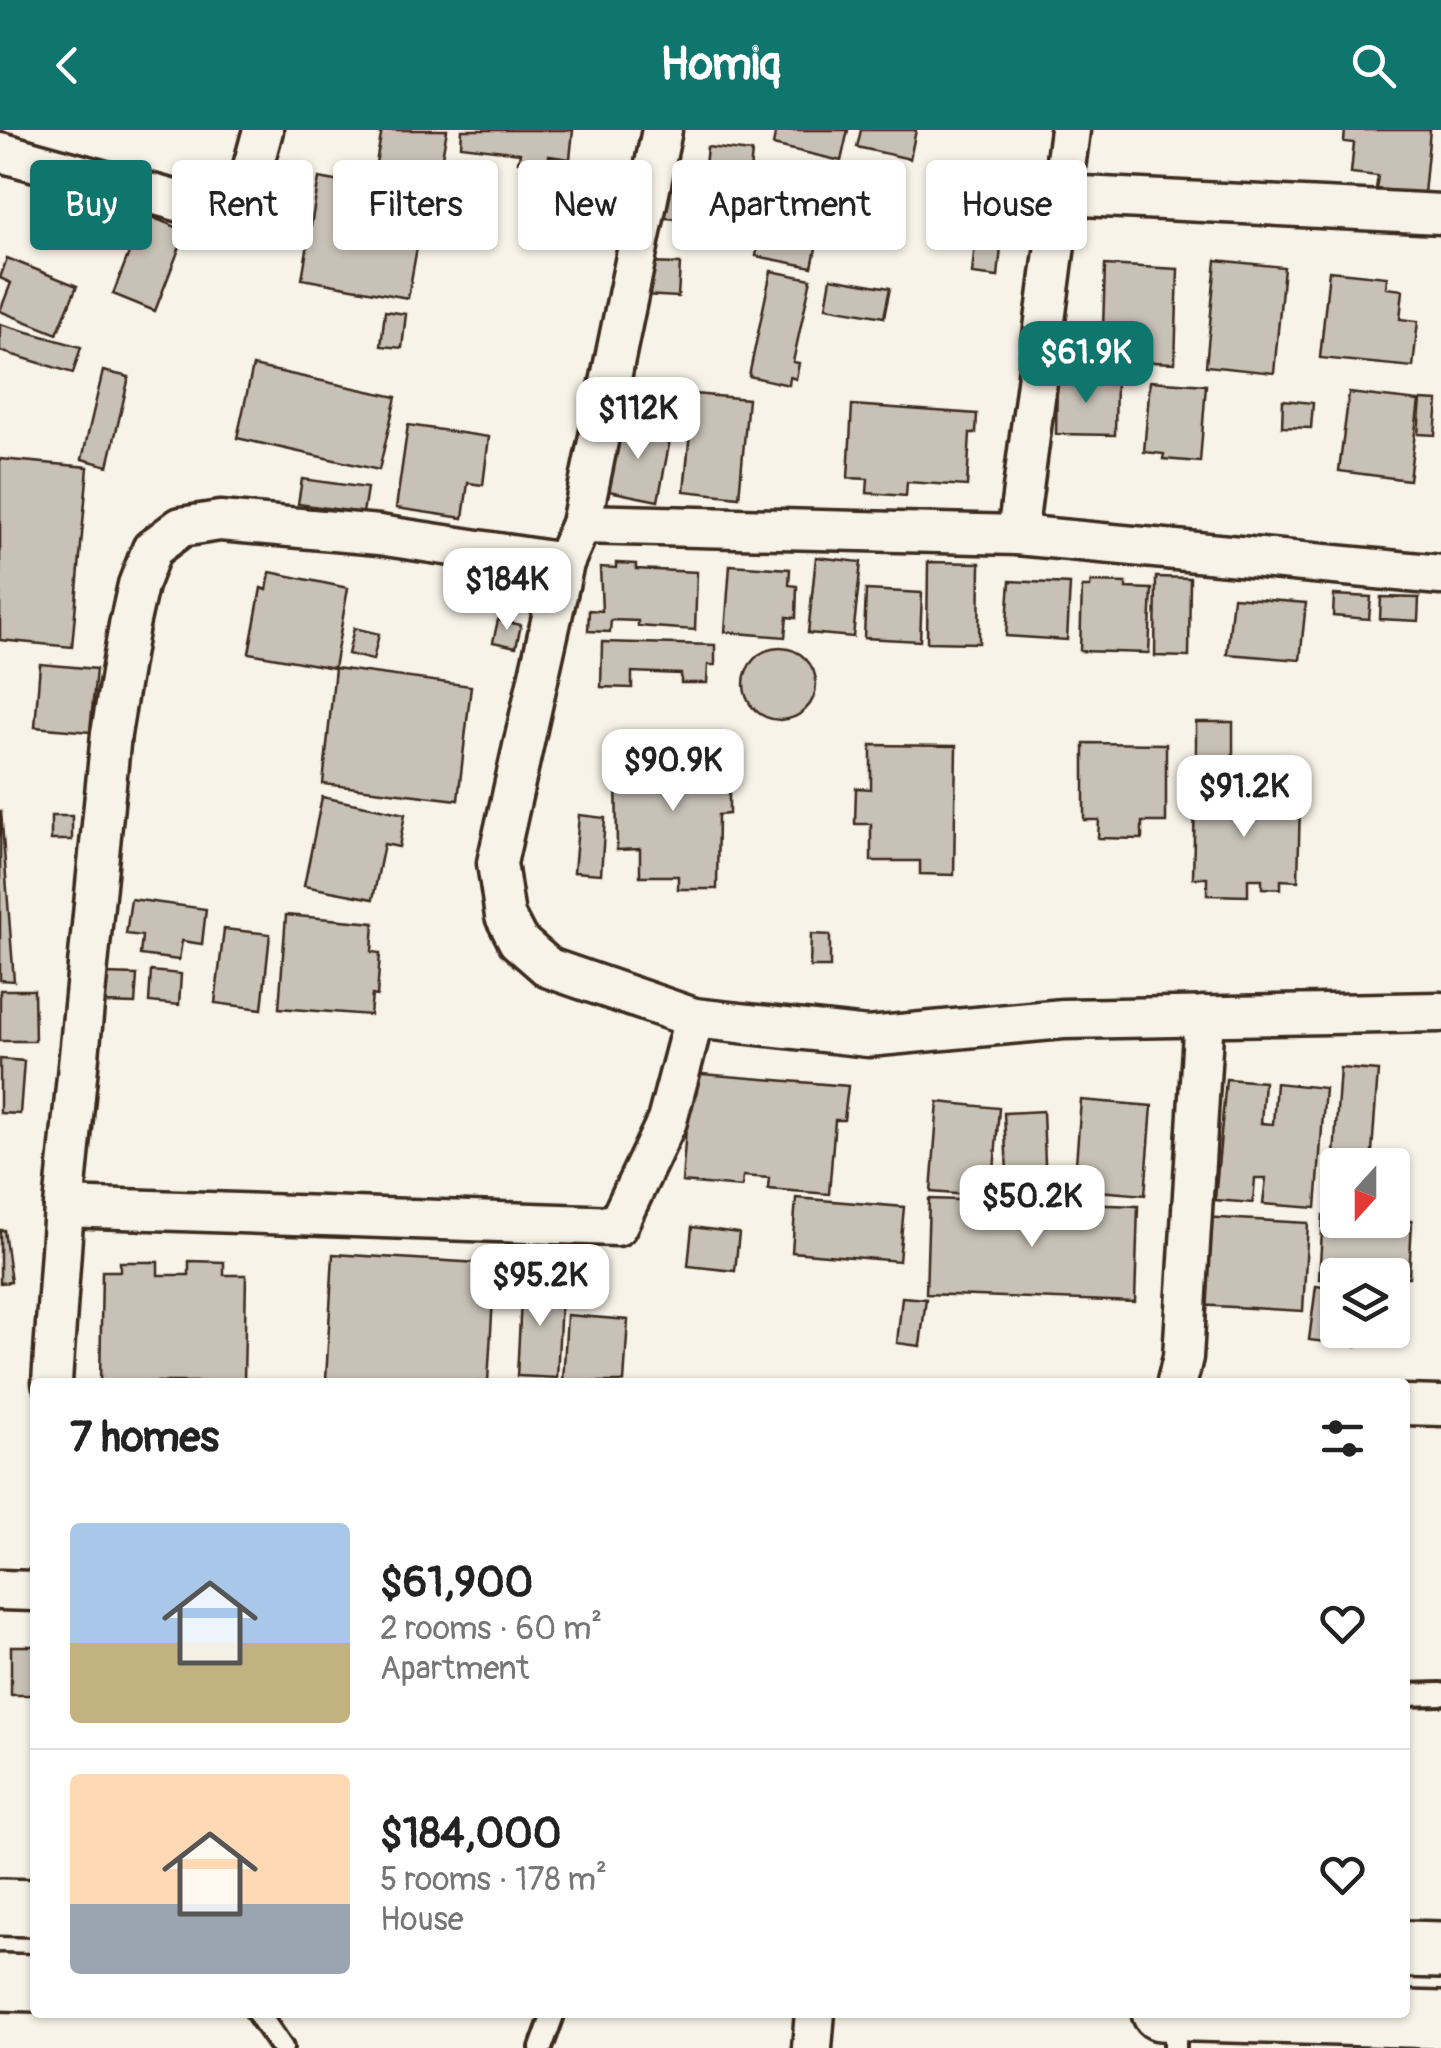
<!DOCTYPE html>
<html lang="en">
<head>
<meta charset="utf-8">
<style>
  :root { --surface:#fff; --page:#f2f2f2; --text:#222; --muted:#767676; --line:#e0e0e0; --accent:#0f766e }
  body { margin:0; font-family:Pangolin,sans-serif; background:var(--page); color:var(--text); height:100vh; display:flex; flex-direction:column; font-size:38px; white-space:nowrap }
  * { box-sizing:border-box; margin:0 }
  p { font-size:32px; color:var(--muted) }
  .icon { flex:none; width:55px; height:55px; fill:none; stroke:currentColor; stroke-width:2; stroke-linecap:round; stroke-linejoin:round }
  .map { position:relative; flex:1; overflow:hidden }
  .details { position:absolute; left:30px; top:1248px; width:1380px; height:640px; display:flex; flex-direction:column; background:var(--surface); border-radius:10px; box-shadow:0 2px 8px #0004 }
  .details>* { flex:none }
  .banner { position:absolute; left:30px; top:30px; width:1382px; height:90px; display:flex; gap:20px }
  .needle { width:65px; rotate:201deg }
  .buttons { position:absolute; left:1320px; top:1018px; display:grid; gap:20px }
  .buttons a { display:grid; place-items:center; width:90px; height:90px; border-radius:10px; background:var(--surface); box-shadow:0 2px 8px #0004; font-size:50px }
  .price { position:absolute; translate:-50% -85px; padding:0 22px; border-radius:20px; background:#fff; color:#222; font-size:32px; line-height:65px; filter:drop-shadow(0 2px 5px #0008) }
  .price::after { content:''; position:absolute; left:50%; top:60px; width:30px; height:22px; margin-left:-15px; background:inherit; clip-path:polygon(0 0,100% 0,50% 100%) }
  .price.on { background:var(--accent); color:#fff }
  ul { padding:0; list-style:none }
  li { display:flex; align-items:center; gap:30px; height:250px; padding:0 40px }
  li+li { border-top:2px solid var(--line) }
  li span { display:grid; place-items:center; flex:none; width:280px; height:200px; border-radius:10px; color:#555 }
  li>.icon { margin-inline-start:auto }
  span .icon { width:120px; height:120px; fill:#fffc; stroke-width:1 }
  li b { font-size:42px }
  h2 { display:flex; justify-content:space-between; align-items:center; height:120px; padding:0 40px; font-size:42px }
  .chip { padding:0 35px; border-radius:10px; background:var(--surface); box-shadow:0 2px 8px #0004; font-size:35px; line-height:90px }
  .chip.on { background:var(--accent); color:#fff }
  header { display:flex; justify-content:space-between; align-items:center; height:130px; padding:0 40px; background:var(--accent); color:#fff; font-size:45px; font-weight:700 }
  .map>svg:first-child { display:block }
  .building { fill:#c8c1b6; stroke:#3b2a1e; stroke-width:2.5 }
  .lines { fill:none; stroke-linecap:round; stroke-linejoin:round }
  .service-casing { stroke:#3b2a1e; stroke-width:28 }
  .minor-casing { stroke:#3b2a1e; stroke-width:45 }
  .trunk-casing { stroke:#3b2a1e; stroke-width:62 }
  .service { stroke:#f7f3e8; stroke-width:20 }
  .minor { stroke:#f7f3e8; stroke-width:38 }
  .trunk { stroke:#f7f3e8; stroke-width:55 }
</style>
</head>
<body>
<header><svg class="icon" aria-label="back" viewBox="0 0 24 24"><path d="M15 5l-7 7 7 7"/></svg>Homiq<svg class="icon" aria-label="search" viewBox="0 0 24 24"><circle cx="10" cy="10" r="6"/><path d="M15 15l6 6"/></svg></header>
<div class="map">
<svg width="1441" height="1918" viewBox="0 0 1441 1918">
  <rect width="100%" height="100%" fill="#f7f3e8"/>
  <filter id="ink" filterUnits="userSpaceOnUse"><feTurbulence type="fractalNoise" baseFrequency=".01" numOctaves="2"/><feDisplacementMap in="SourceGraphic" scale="20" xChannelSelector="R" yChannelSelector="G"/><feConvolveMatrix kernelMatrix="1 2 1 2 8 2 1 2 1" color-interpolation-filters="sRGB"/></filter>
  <g filter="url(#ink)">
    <g class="building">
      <path d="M382,0H447L439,44L376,33Z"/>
      <path d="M462,0H573L570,29L549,26L548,36L518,32L520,23L461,16Z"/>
      <path d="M776,0H848L841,31L773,15Z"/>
      <path d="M861,0H916L910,29L857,17Z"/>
      <path d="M1345,0H1430L1424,64L1376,59L1378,46L1351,43L1354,13L1344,12Z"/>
      <path d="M707,17L752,22L745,90L707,86L706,92L665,88L670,32L705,36Z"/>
      <path d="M319,48L426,67L408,168L302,149Z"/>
      <path d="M144,84L186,101L155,181L113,164Z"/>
      <path d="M761,98L818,109L812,137L756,126Z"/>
      <path d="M975,113L1001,117L998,147L972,144Z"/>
      <path d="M7,128L77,156L57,204L0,181L11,153L0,148Z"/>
      <path d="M1216,130L1284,137L1274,243L1206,236Z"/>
      <path d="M644,133L680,134L678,167L643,165Z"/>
      <path d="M1105,135L1178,139L1175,233L1102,230Z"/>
      <path d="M771,141L811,149L793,232L799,233L796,249L790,247L789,255L749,246Z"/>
      <path d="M1329,141L1387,147L1386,158L1403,160L1400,189L1418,191L1413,237L1320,228Z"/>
      <path d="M831,148L890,158L884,187L826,177Z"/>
      <path d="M385,181L406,184L402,218L381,216Z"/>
      <path d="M0,194L81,217L73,243L0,221Z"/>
      <path d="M253,236L396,267L379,340L237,308Z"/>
      <path d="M103,241L129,247L108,336L82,329Z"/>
      <path d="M1057,246L1116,247L1115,305L1056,304Z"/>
      <path d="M1150,251L1206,255L1200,332L1163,329L1164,324L1144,322Z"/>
      <path d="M1349,263L1419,271L1409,350L1339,341Z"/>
      <path d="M694,264L748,269L739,367L684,361Z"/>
      <path d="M1283,270L1313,273L1311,298L1282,297Z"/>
      <path d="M1421,270L1438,271L1435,305L1418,304Z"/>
      <path d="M852,275L977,284L976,303H970L967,356L907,352L906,366L867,363L868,349L848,348Z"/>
      <path d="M617,294L671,305L658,371L604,360Z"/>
      <path d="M408,295L489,307L483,355L468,353L463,388L396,378Z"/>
      <path d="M0,329L88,337L72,517L0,510Z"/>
      <path d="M302,349L367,358L363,383L298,374Z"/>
      <path d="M816,427L861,432L853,507L808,503Z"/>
      <path d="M928,432L980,433L979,513L927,512Z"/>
      <path d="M616,433L636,434V439L697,442L695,500L638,496V491L611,490L610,502L588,501L589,480L602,481L600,437L616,438Z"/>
      <path d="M730,435L790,439L789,455L797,456L796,488L787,487L785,507L725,502Z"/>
      <path d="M270,442L348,458L334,538L249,523L261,458L267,460Z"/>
      <path d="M1156,447L1190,448L1189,527L1155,526Z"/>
      <path d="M1010,451L1070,454L1067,510L1006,506Z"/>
      <path d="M1091,452L1126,453V458L1152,459L1149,523L1080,521L1082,457H1090Z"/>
      <path d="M866,460L922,463L920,511L864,508Z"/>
      <path d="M1334,465L1371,467L1369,489L1333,486Z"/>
      <path d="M1233,467L1306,473L1300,530L1227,524Z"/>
      <path d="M1381,467L1419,468L1418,491L1380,489Z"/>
      <path d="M498,490L521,495L516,517L493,512Z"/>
      <path d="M354,498L379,504L373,530L348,524Z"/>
      <path d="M602,512L715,515V535H708L707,553H681V544L632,542V558L601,557Z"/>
      <circle cx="780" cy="554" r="36"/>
      <path d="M40,534L96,539L90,602L35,597Z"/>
      <path d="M335,538L471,556L458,670L323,654Z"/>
      <rect x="1196" y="592" width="37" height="49"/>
      <path d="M1084,613L1166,614V692H1142V709L1098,708L1099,690H1084Z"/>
      <path d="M871,615L956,616L954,745L920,744V731H871V694H855L856,658L871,659Z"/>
      <path d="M700,616V632H729V684L718,685L717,759H678V746H640V719L617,720L616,632H636V618H660V633L676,632L675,617Z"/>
      <path d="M1207,648L1245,649V670L1300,671L1298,751L1281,750V759L1262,758V749H1248V766L1207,765V748H1193L1195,669H1207Z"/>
      <path d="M322,667L405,684L399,717L384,714L373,769L304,756Z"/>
      <path d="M0,681H1L14,851L0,850Z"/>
      <path d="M579,685L605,688L601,744L574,742Z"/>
      <rect x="51" y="686" width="21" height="24"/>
      <path d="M131,769L206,779L202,814L182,811L179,830L140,825L142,806L126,804Z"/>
      <path d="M286,785L374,793L372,822L380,823L377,866L372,865L370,885L279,878Z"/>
      <path d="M224,799L270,804L262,879L215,873Z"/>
      <path d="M811,804L830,805V837H810Z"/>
      <path d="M151,841L181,844L179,875L149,872Z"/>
      <path d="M105,844L137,845L135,874L103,873Z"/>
      <path d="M0,860H34L35,911H0Z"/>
      <path d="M0,929L24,931L20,984L0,983Z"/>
      <path d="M1340,938L1378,941L1371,1035H1338V1040H1333Z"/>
      <path d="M690,943L848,956L844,990H835L829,1064L768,1059L769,1048L743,1046L742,1057L682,1052Z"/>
      <path d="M1226,949L1264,952L1261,993L1273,994L1276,953L1325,958L1316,1078L1263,1074L1266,1048H1255L1253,1073L1215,1070Z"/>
      <path d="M1081,970L1152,976L1145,1065L1074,1059Z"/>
      <path d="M938,972L999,978L992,1067L931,1062Z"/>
      <path d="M1043,981L1046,1060L1008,1062L1004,983Z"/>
      <path d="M1328,1044H1338V1079H1327Z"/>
      <path d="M796,1068L904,1077L899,1131L792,1122Z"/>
      <path d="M929,1069L1138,1076L1135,1172L926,1164Z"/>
      <path d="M1323,1085L1338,1086V1090L1412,1091L1409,1147L1338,1145V1151L1319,1149Z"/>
      <path d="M1202,1087L1308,1093L1303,1181L1197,1175Z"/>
      <path d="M692,1097L739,1103L735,1141L688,1136Z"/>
      <path d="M0,1100H4L11,1152L0,1153Z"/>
      <path d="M333,1124L495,1134L488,1252L326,1250Z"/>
      <path d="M189,1131L224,1132V1145H246L244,1252H86H100L102,1141H120V1132H158V1145H189Z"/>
      <path d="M522,1150L562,1152L557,1248L517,1246Z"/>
      <path d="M1316,1156L1338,1159V1200H1358L1356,1216L1309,1210Z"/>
      <path d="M902,1167L926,1169L920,1216L897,1213Z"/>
      <path d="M567,1185L628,1190L624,1252H563Z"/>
      <rect x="11" y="1516" width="24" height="49"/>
    </g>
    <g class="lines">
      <g class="service-casing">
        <g id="service">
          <path d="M1405,1565L1441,1564"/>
          <path d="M257,1882L282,1918"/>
          <path d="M541,1918L554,1882"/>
          <path d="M1175,1918V1885"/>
        </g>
      </g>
      <g class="minor-casing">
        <g id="minor">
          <path d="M662,0L581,394L564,433L497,733L505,786L518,811L549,838L694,888L868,907L1063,889L1441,882"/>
          <path d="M0,22L239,88L263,0"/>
          <path d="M1062,65L1441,84"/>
          <path d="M581,394L1017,405L1441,445"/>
          <path d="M1017,405L1070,0"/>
          <path d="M64,1077L617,1096L667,991L694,888"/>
          <path d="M52,1252L64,1077L111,604L129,495L138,455L152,419L181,397L220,391L379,405L564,433"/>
          <path d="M1177,1252L1183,1227L1204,886"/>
          <path d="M1405,1275L1441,1276"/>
          <path d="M0,1460L35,1461"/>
          <path d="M812,1918L815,1882"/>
        </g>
      </g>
      <g class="trunk-casing">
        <g id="trunk">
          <path d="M0,1777L35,1778"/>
          <path d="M1405,1819L1441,1820"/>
          <path d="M0,1852L35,1853"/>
          <path d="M1160,1882L1441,1890"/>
        </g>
      </g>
      <use href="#service" class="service"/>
      <use href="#minor" class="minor"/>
      <use href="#trunk" class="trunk"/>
    </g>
  </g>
</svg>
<div class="buttons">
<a><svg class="needle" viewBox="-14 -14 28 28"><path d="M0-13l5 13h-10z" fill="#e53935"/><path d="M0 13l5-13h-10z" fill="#767676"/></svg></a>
<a><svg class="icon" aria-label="layers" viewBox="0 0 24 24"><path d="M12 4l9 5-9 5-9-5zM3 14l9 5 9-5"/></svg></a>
</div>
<b class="price on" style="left:1086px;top:276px">$61.9K</b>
<b class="price" style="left:638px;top:332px">$112K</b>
<b class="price" style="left:507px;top:503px">$184K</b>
<b class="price" style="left:673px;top:684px">$90.9K</b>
<b class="price" style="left:1244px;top:710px">$91.2K</b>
<b class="price" style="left:1032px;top:1120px">$50.2K</b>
<b class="price" style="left:540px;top:1199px">$95.2K</b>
<div class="banner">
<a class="chip on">Buy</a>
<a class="chip">Rent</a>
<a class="chip">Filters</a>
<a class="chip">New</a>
<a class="chip">Apartment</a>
<a class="chip">House</a>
</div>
<section class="details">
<h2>7 homes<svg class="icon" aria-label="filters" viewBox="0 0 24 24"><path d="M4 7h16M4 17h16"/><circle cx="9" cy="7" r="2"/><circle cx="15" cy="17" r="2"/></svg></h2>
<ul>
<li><span style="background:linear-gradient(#a9c7e8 60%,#c2b280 0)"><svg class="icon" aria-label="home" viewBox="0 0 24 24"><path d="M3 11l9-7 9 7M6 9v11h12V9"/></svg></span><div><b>$61,900</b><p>2 rooms · 60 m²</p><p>Apartment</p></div><svg class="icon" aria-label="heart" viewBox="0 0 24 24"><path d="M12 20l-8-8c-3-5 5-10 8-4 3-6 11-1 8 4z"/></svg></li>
<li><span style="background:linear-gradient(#ffd9b3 65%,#9aa5b1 0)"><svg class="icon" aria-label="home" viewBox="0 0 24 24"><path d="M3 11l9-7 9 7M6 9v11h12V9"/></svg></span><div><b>$184,000</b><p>5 rooms · 178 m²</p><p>House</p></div><svg class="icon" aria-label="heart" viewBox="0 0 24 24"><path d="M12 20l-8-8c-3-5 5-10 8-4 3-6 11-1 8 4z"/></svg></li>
</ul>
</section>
</div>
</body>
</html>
